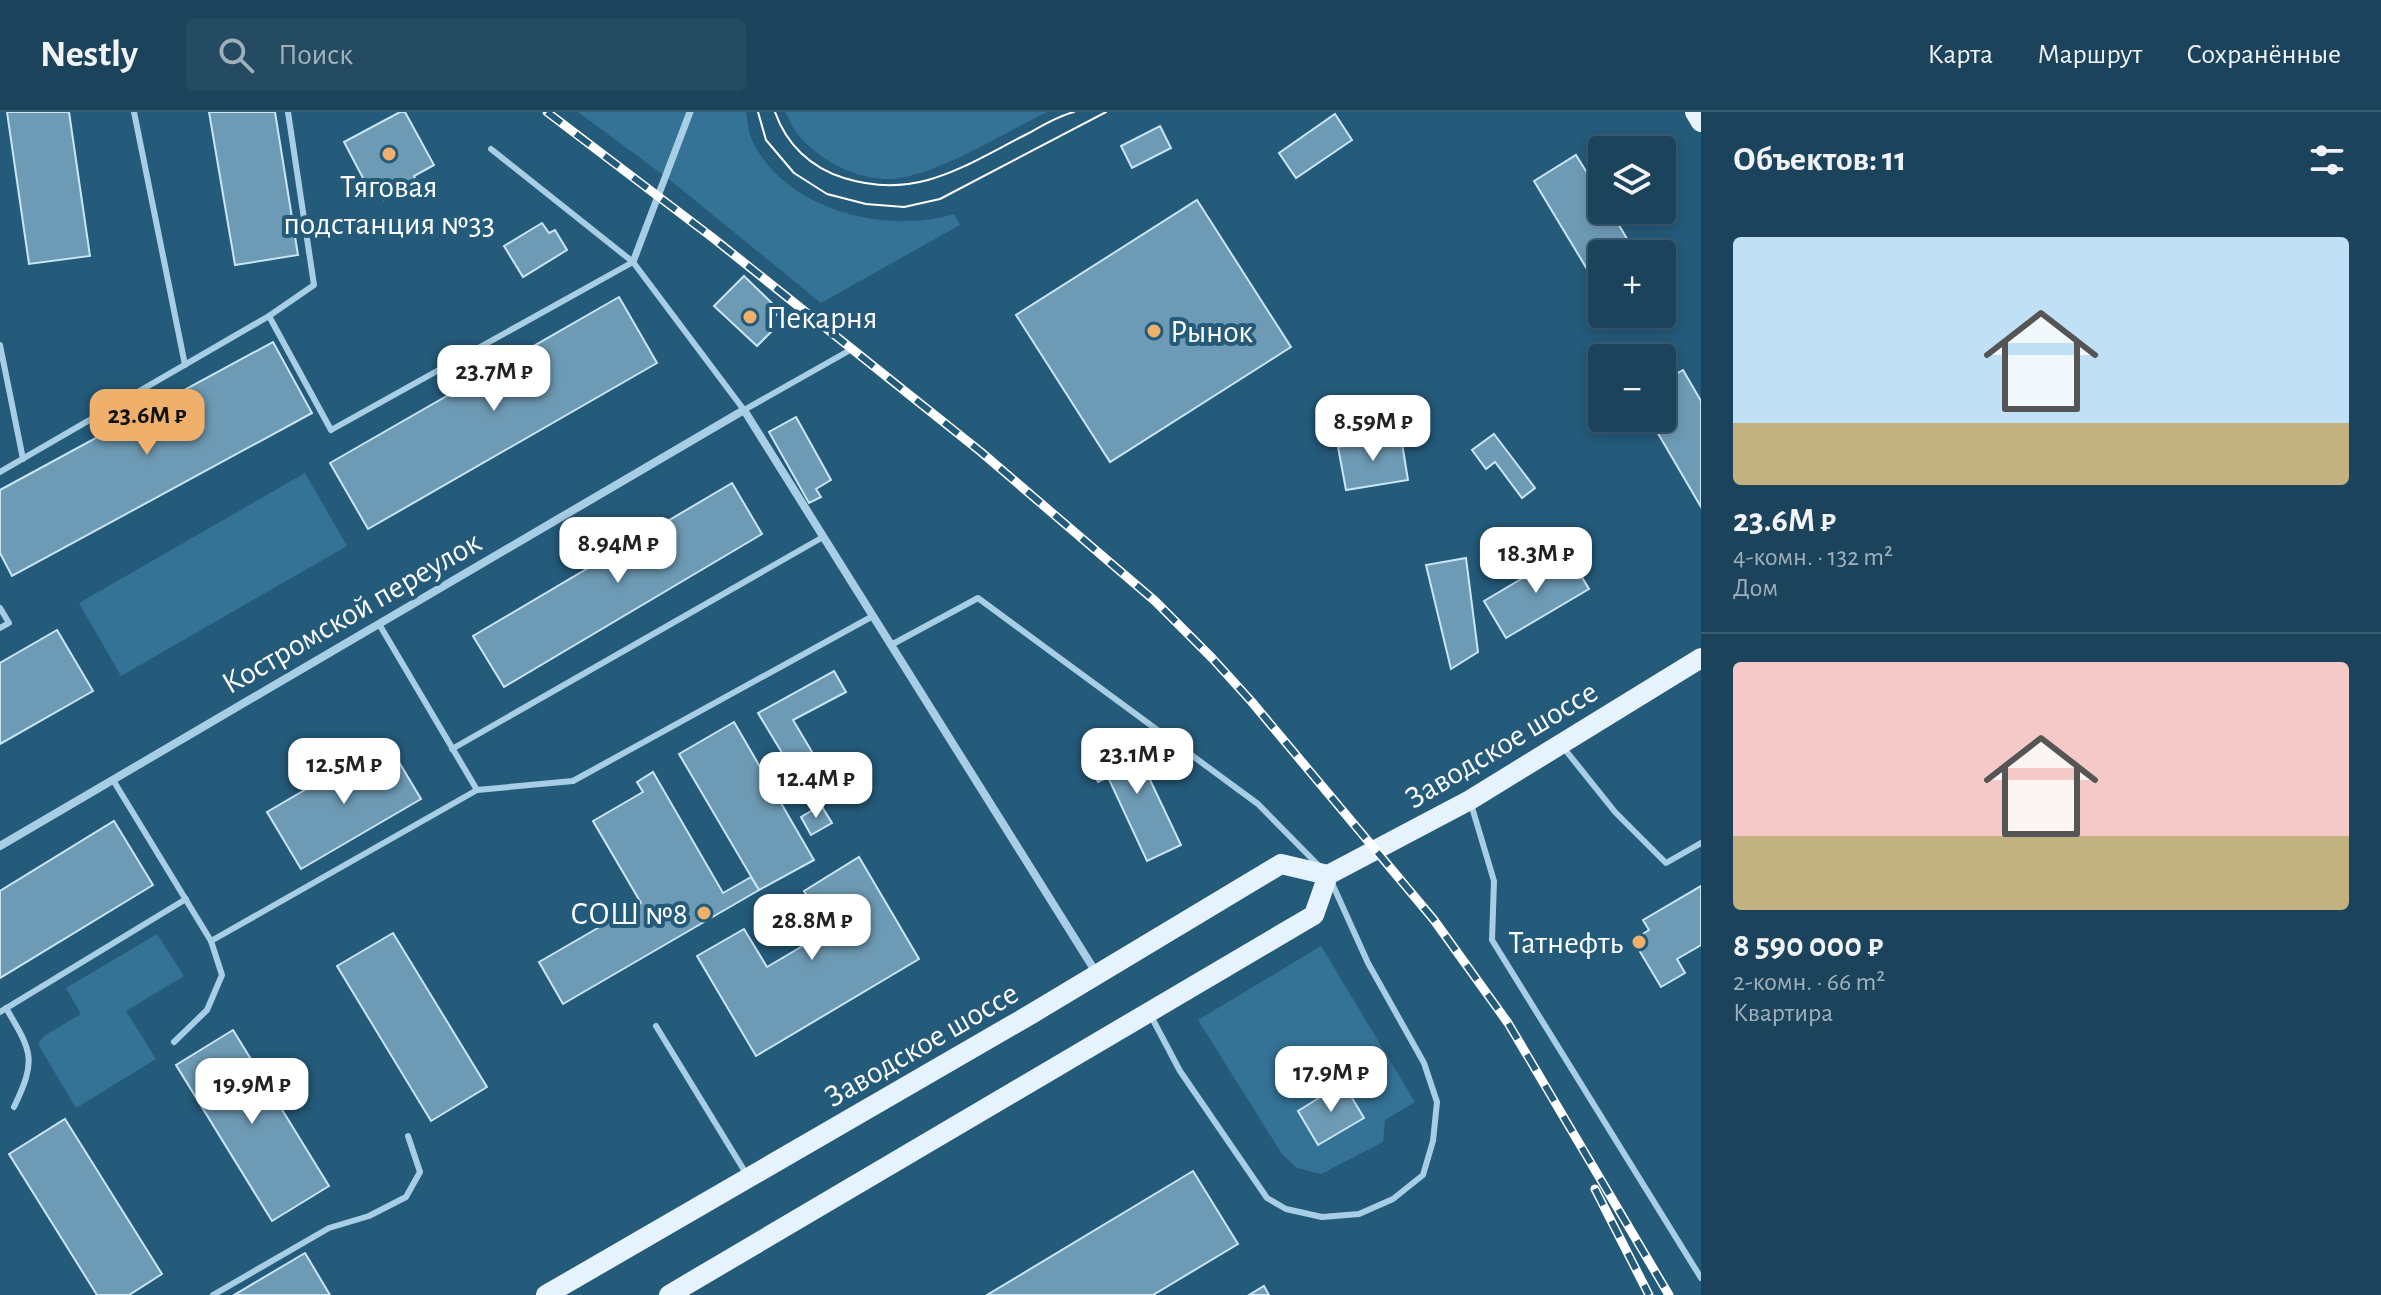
<!DOCTYPE html>
<html lang="ru">
<head>
<meta charset="utf-8">
<style>
  :root { --surface:#1b445c; --page:#244b62; --text:#f1f3f6; --muted:#a0b0bb; --line:#395c72; --accent:#efb06b }
  body { margin:0; font-family:"Alegreya Sans",sans-serif; background:var(--page); color:var(--text); height:100vh; display:flex; flex-direction:column; font-size:30px; white-space:nowrap }
  * { box-sizing:border-box; margin:0 }
  p { font-size:26px; color:var(--muted) }
  .icon { flex:none; width:44px; height:44px; fill:none; stroke:currentColor; stroke-width:2; stroke-linecap:round; stroke-linejoin:round }
  .map { position:relative; flex:1; overflow:hidden }
  .drawer { display:flex; flex-direction:column; background:var(--surface); width:680px }
  .drawer>* { flex:none }
  .tools { position:absolute; left:1588px; top:24px; display:grid; gap:16px }
  .tools a { display:grid; place-items:center; width:88px; height:88px; border-radius:8px; background:var(--surface); box-shadow:0 4px 12px #0003,0 0 0 2px var(--line); font-size:40px }
  .price { position:absolute; translate:-50% -68px; padding:0 18px; border-radius:16px; background:#fff; color:#222; font-size:26px; line-height:52px; filter:drop-shadow(0 2px 4px #0008) }
  .price::after { content:''; position:absolute; left:50%; top:48px; width:24px; height:18px; margin-left:-12px; background:inherit; clip-path:polygon(0 0,100% 0,50% 100%) }
  .price.current { background:var(--accent); color:#111 }
  ul { padding:0; list-style:none }
  li { display:grid; align-content:center; gap:16px; height:424px; padding:0 32px }
  li+li { border-top:2px solid var(--line) }
  li span { display:grid; place-items:center; height:248px; border-radius:8px; color:#555 }
  li>.icon { margin-inline-start:auto }
  span .icon { width:144px; height:144px; fill:#fffc; stroke-width:1 }
  li b { font-size:34px }
  h2 { display:flex; justify-content:space-between; align-items:center; height:96px; padding:0 32px; font-size:34px }
  header { display:flex; align-items:center; gap:48px; box-sizing:border-box; height:112px; padding:0 40px; background:var(--surface); border-bottom:2px solid var(--line) }
  header strong { font-size:38px }
  nav { display:flex; gap:44px; margin-inline-start:auto; font-size:28px }
  .search { width:560px; height:72px; background:var(--page); display:flex; align-items:center; gap:20px; box-sizing:border-box; padding:0 28px; border-radius:8px; color:var(--muted); font-size:30px }
  main { display:flex; flex:1; min-height:0 }
  .map>svg:first-child { display:block }
  .green { fill:#347396 }
  .building { fill:#6d9ab4; stroke:#cae5f4; stroke-width:2 }
  .lines { fill:none; stroke-linecap:round; stroke-linejoin:round }
  .service { stroke:#a7cee4; stroke-width:6 }
  .pedestrian { stroke:#a7cee4; stroke-width:7 }
  .minor { stroke:#a7cee4; stroke-width:8 }
  .primary { stroke:#e7f3fc; stroke-width:20 }
  .tram { stroke:#fff; stroke-width:2 }
  .rail-casing { stroke:#fff; stroke-width:9 }
  .rail { stroke:#245a7a; stroke-width:6; stroke-dasharray:18; stroke-linecap:butt }
  .poi-dot { fill:#efb06b; stroke:#245a7a; stroke-width:3 }
  .labels { text-anchor:middle; stroke-width:8; stroke-linejoin:round; paint-order:stroke }
  .poi-label { font-size:32px; fill:#fff; stroke:#245a7a; text-anchor:start }
  .street-label { font-size:32px; fill:#fff; stroke:#245a7a }
</style>
</head>
<body>
<header>
<strong>Nestly</strong>
<div class="search"><svg class="icon" aria-label="search" viewBox="0 0 24 24"><circle cx="10" cy="10" r="6"/><path d="M15 15l6 6"/></svg>Поиск</div>
<nav><a>Карта</a><a>Маршрут</a><a>Сохранённые</a></nav>
</header>
<main>
<div class="map">
<svg width="1701" height="1183" viewBox="0 0 1701 1183">
  <rect width="100%" height="100%" fill="#245a7a"/>
  <g class="green">
    <path d="M578,0H746C748,9 748,22 753,30C786,98 885,123 954,102L960,113L821,191L670,68Z"/>
    <path d="M785,0H1047C1004,21 947,57 901,66C865,72 824,52 801,26C794,19 790,8 785,0Z"/>
    <path d="M305,361L347,434L121,564L79,491Z"/>
    <path d="M157,822L184,864L126,899L156,947L76,996L38,932L44,924L81,902L66,876Z"/>
    <path d="M1321,834L1415,990L1385,1008L1383,1030L1321,1062L1297,1056L1282,1042L1198,908Z"/>
  </g>
  <g class="building">
    <path d="M7,0H69L90,144L29,152Z"/>
    <path d="M209,0H275L298,143L235,153Z"/>
    <path d="M400,0H405L434,53L414,64L417,71L384,88L380,82L373,85L344,30Z"/>
    <path d="M1335,2L1352,28L1296,66L1279,41Z"/>
    <path d="M1160,14L1171,36L1132,56L1121,34Z"/>
    <path d="M1576,43L1602,85V98H1610L1636,142H1602V182L1534,69Z"/>
    <path d="M1197,88L1291,235L1110,350L1016,203Z"/>
    <path d="M542,111L549,121L555,118L567,138L523,165L504,134Z"/>
    <path d="M744,164L780,199L770,210L774,217L757,234L714,194Z"/>
    <path d="M619,185L657,251L368,417L330,351Z"/>
    <path d="M273,230L312,301L12,464L0,441V378Z"/>
    <path d="M1683,258L1701,289V395L1649,306H1662V270Z"/>
    <path d="M796,305L831,368L816,377L821,385L809,391L769,320Z"/>
    <path d="M1494,322L1535,376L1522,386L1495,350L1486,357L1472,338Z"/>
    <path d="M1401,325L1408,368L1346,378L1338,335Z"/>
    <path d="M732,371L762,422L504,575L473,524Z"/>
    <path d="M1567,440L1589,477L1506,526L1484,489Z"/>
    <path d="M1466,446L1478,540L1451,557L1426,453Z"/>
    <path d="M57,518L93,579L0,632V551Z"/>
    <path d="M834,559L846,580L793,608L815,645L793,659L758,601Z"/>
    <path d="M734,610L814,748L759,778L679,642Z"/>
    <path d="M1142,623L1153,646L1142,651L1181,733L1147,749L1108,665L1098,670L1088,648Z"/>
    <path d="M387,630L421,687L301,757L267,700Z"/>
    <path d="M653,660L723,781L751,765L759,778L563,892L539,850L641,791L593,709L643,680L637,670Z"/>
    <path d="M821,693L832,711L811,723L801,705Z"/>
    <path d="M114,709L153,773L0,866V779Z"/>
    <path d="M859,745L919,847L756,944L697,844L744,817L767,855L828,819L804,779Z"/>
    <path d="M1701,774V833L1677,847L1685,861L1661,875L1633,828L1649,818L1643,808Z"/>
    <path d="M393,821L487,975L431,1009L337,854Z"/>
    <path d="M233,918L329,1074L272,1109L176,953Z"/>
    <path d="M1343,971L1364,1006L1318,1033L1298,999Z"/>
    <path d="M65,1007L162,1162L129,1183H97L9,1042Z"/>
    <path d="M1193,1059L1238,1132L1153,1183H987Z"/>
    <path d="M305,1141L330,1183H234Z"/>
    <path d="M1264,1174L1269,1183H1249Z"/>
  </g>
  <g class="lines">
    <g class="service">
      <path d="M134,0L185,253"/>
      <path d="M491,37L633,150L744,298L852,237"/>
      <path d="M269,204L314,173L288,0"/>
      <path d="M0,233L23,347"/>
      <path d="M0,360L269,204L331,318L633,150"/>
      <path d="M0,496L9,511L0,516"/>
      <path d="M891,533L978,486L1258,692L1319,754"/>
      <path d="M1563,635L1615,700L1666,751L1701,731"/>
      <path d="M452,637L823,425"/>
      <path d="M113,668L211,829L477,678L379,512"/>
      <path d="M477,678L573,669L873,504"/>
      <path d="M1471,692L1494,769L1492,828L1701,1166"/>
      <path d="M6,896C32,940 37,947 14,995"/>
      <path d="M0,900L186,787"/>
      <path d="M1151,904L1180,959L1267,1086L1286,1097L1322,1105L1359,1102L1393,1087L1423,1063L1433,1029L1437,990L1424,951L1368,851L1331,769"/>
      <path d="M656,914L747,1063"/>
      <path d="M174,930L207,898L222,863L211,829"/>
      <path d="M213,1183L329,1116L369,1104L406,1085L420,1060L408,1024"/>
    </g>
    <path class="pedestrian" d="M633,150L690,0"/>
    <path class="minor" d="M0,734L744,298L1097,862"/>
    <g class="primary">
      <path d="M1695,0L1701,10"/>
      <path d="M546,1183L1033,901L1281,752L1328,763L1470,688L1701,546"/>
      <path d="M669,1183L1314,803L1328,763"/>
    </g>
    <g class="tram">
      <path d="M758,0L766,28L794,61L827,82L866,92L904,95L940,87L1106,0"/>
      <path d="M775,0C786,32 811,56 844,66C918,89 965,53 1029,21C1043,13 1058,4 1074,0"/>
    </g>
    <g class="rail-casing">
      <g id="rail">
        <path d="M547,0L713,126L981,340L1155,489L1212,546L1251,589L1434,808L1508,911L1669,1183"/>
        <path d="M1595,1077L1649,1183"/>
      </g>
    </g>
    <use href="#rail" class="rail"/>
  </g>
  <g class="poi-dot">
    <circle cx="389" cy="42" r="8"/>
    <circle cx="750" cy="205" r="8"/>
    <circle cx="1154" cy="219" r="8"/>
    <circle cx="704" cy="801" r="8"/>
    <circle cx="1639" cy="830" r="8"/>
  </g>
  <g class="labels">
    <g class="poi-label">
      <text x="389" y="85" text-anchor="middle">Тяговая<tspan x="389" dy="37">подстанция №33</tspan></text>
      <text x="766" y="216">Пекарня</text>
      <text x="1170" y="230">Рынок</text>
      <text x="688" y="812" text-anchor="end">СОШ №8</text>
      <text x="1623" y="841" text-anchor="end">Татнефть</text>
    </g>
    <g class="street-label">
      <text transform="translate(351 500) rotate(-30)" y="11">Костромской переулок</text>
      <text transform="translate(1501 632) rotate(-31)" y="11">Заводское шоссе</text>
      <text transform="translate(921 932) rotate(-30)" y="11">Заводское шоссе</text>
    </g>
  </g>
</svg>
<div class="tools">
<a><svg class="icon" aria-label="layers" viewBox="0 0 24 24"><path d="M12 4l9 5-9 5-9-5zM3 14l9 5 9-5"/></svg></a>
<a>+</a>
<a>−</a>
</div>
<b class="price" style="left:494px;top:301px">23.7M ₽</b>
<b class="price current" style="left:147px;top:345px">23.6M ₽</b>
<b class="price" style="left:1373px;top:351px">8.59M ₽</b>
<b class="price" style="left:618px;top:473px">8.94M ₽</b>
<b class="price" style="left:1536px;top:483px">18.3M ₽</b>
<b class="price" style="left:1137px;top:684px">23.1M ₽</b>
<b class="price" style="left:344px;top:694px">12.5M ₽</b>
<b class="price" style="left:816px;top:708px">12.4M ₽</b>
<b class="price" style="left:812px;top:850px">28.8M ₽</b>
<b class="price" style="left:1331px;top:1002px">17.9M ₽</b>
<b class="price" style="left:252px;top:1014px">19.9M ₽</b>
</div>
<section class="drawer">
<h2>Объектов: 11<svg class="icon" aria-label="filters" viewBox="0 0 24 24"><path d="M4 7h16M4 17h16"/><circle cx="9" cy="7" r="2"/><circle cx="15" cy="17" r="2"/></svg></h2>
<ul>
<li><span style="background:linear-gradient(#bfe0f5 75%,#c2b280 0)"><svg class="icon" aria-label="home" viewBox="0 0 24 24"><path d="M3 11l9-7 9 7M6 9v11h12V9"/></svg></span><div><b>23.6M ₽</b><p>4-комн. · 132 m²</p><p>Дом</p></div></li>
<li><span style="background:linear-gradient(#f6c9c9 70%,#c2b280 0)"><svg class="icon" aria-label="home" viewBox="0 0 24 24"><path d="M3 11l9-7 9 7M6 9v11h12V9"/></svg></span><div><b>8 590 000 ₽</b><p>2-комн. · 66 m²</p><p>Квартира</p></div></li>
</ul>
</section>
</main>
</body>
</html>
